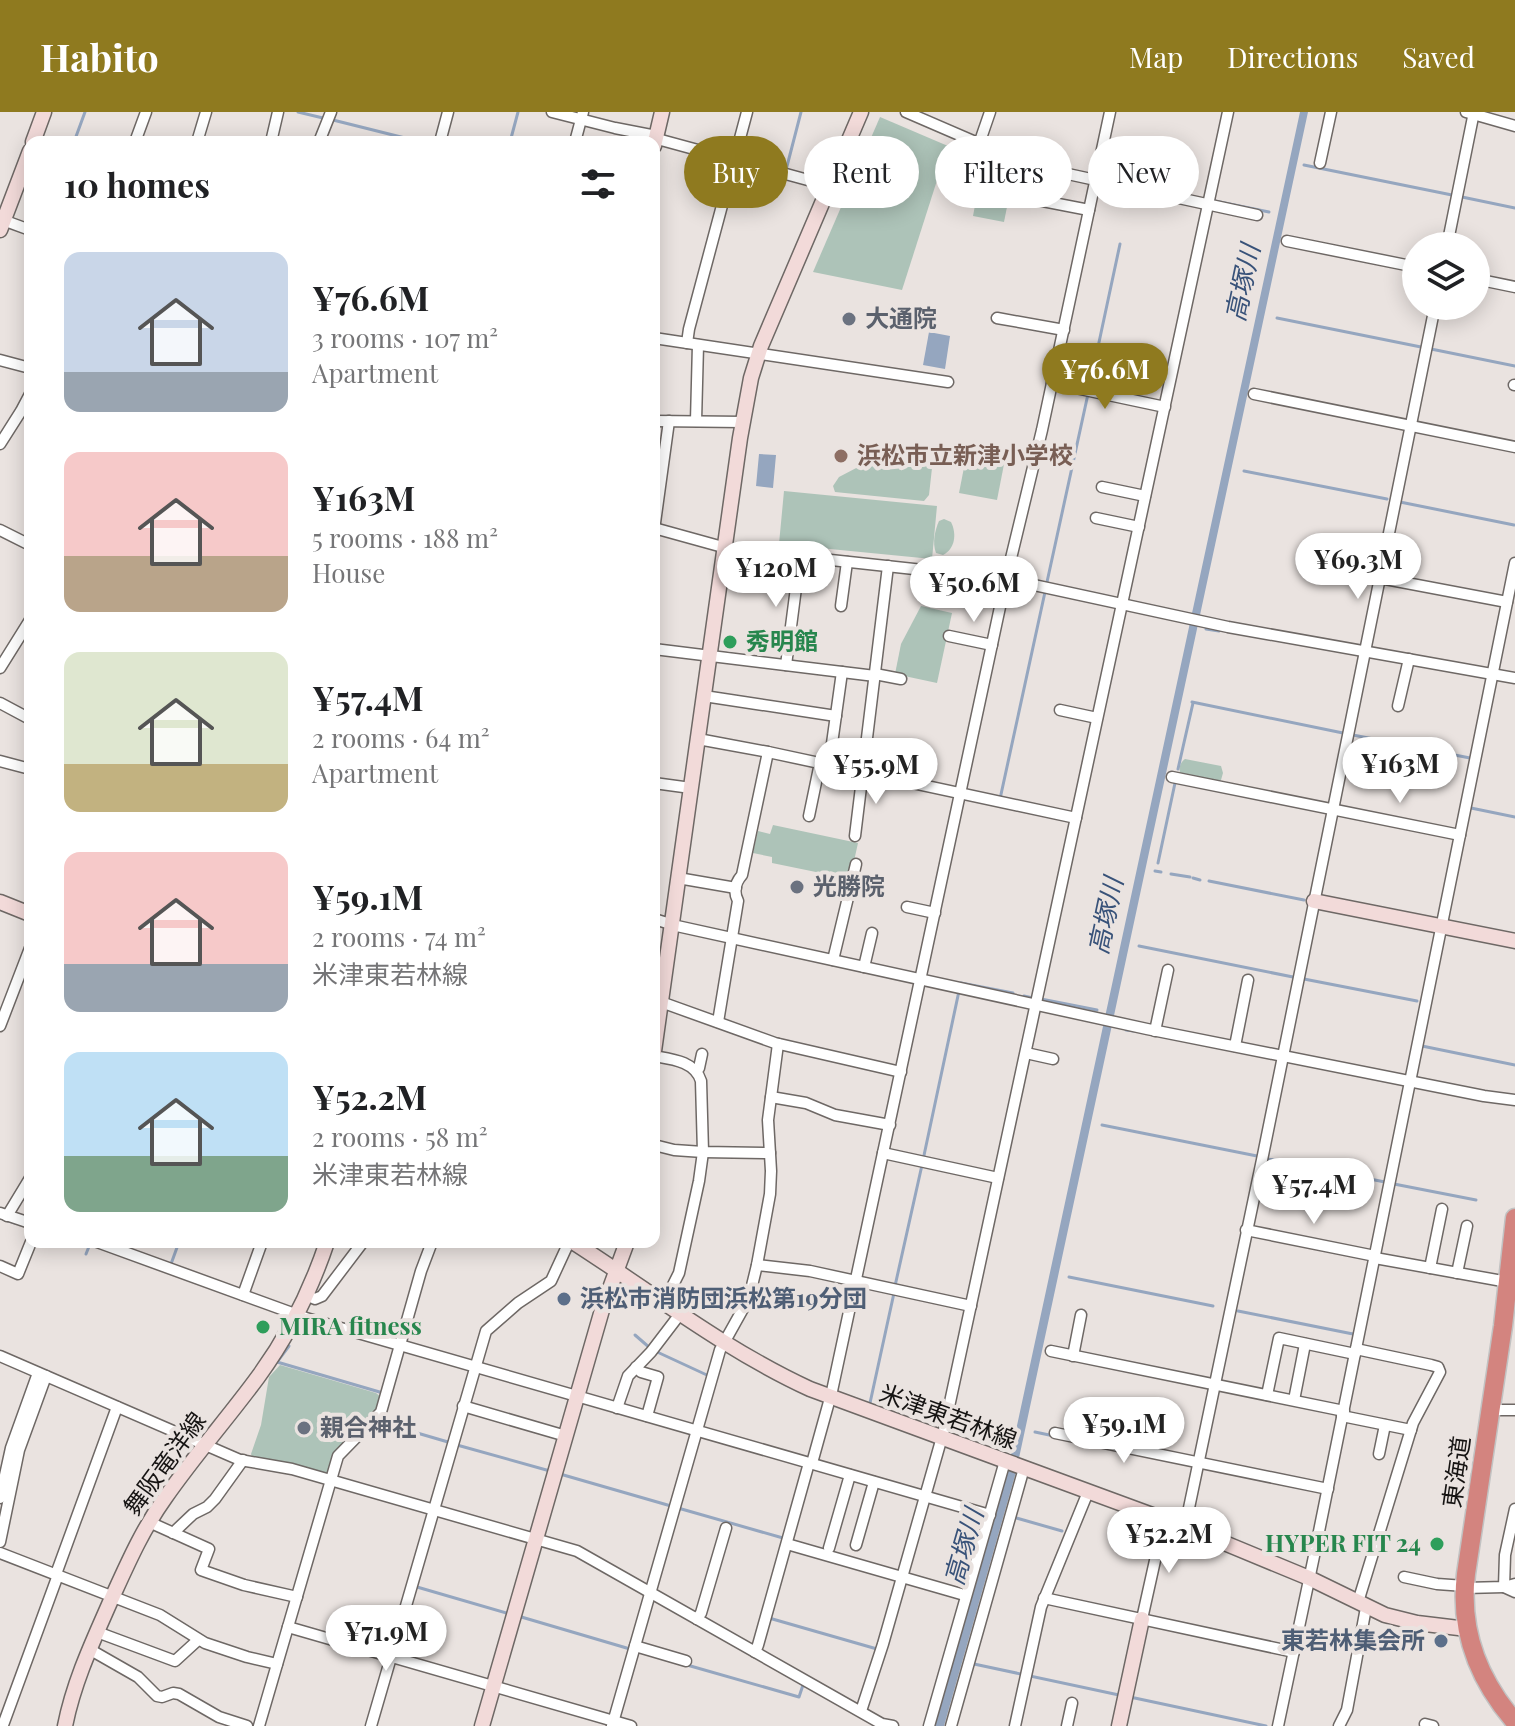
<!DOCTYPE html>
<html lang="en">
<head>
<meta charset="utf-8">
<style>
  :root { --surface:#fff; --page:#f6f6f6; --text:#202124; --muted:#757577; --accent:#8f7a1f }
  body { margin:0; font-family:"Playfair Display","Noto Sans JP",serif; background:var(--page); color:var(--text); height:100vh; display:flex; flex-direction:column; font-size:30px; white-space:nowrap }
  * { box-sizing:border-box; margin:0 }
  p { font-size:26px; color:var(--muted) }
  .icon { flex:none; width:44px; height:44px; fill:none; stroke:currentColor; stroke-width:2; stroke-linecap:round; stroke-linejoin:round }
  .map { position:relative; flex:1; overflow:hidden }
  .panel { position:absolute; left:24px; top:24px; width:636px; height:1112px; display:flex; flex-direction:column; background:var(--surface); border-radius:16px; box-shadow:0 4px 20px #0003 }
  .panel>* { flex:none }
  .top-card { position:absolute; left:684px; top:24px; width:710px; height:72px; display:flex; gap:16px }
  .controls { position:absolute; left:1402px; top:120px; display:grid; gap:16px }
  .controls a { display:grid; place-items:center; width:88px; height:88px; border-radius:50%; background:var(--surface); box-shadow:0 4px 20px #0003; font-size:40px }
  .price { position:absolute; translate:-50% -68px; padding:0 18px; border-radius:28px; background:#fff; color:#222; font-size:26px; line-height:52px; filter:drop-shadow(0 2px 4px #0008) }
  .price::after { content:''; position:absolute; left:50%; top:48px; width:24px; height:18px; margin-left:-12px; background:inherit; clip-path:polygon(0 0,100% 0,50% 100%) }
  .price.active { background:var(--accent); color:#fff }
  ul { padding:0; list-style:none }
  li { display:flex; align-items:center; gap:24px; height:200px; padding:0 40px }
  li span { display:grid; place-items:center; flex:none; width:224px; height:160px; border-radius:16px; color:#555 }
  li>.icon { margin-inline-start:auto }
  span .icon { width:96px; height:96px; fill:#fffc; stroke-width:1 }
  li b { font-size:34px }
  h2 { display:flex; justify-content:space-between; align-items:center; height:96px; padding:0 40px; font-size:34px }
  .tag { padding:0 28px; border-radius:36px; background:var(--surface); box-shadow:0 4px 20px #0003; font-size:28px; line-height:72px }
  .tag.active { background:var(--accent); color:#fff }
  header { display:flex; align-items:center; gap:48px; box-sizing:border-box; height:112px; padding:0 40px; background:var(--accent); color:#fff }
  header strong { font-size:38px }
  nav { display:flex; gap:44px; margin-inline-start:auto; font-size:28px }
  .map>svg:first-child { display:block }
  .green { fill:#adc3b8 }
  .water { fill:#95a6bf }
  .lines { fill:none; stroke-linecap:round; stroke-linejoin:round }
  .stream { stroke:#95a6bf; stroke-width:3 }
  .street-casing { stroke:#6e6865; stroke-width:13 }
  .secondary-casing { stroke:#6e6865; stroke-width:17 }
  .highway-casing { stroke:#c2c2c2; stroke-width:21 }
  .street { stroke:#fff; stroke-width:10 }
  .secondary { stroke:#f2dad9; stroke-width:14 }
  .highway { stroke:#d3847f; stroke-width:18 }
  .worship-dot { fill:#6b7280; stroke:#eae3e0; stroke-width:3 }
  .education-dot { fill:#8d6e63; stroke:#eae3e0; stroke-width:3 }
  .leisure-dot { fill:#2e9e5b; stroke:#eae3e0; stroke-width:3 }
  .service-dot { fill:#5c6f8a; stroke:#eae3e0; stroke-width:3 }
  .labels { text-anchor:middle; stroke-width:8; stroke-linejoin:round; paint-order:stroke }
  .worship-label { font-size:24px; font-weight:bold; fill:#5b616d; stroke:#eae3e0; text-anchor:start }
  .education-label { font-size:24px; font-weight:bold; fill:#785e54; stroke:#eae3e0; text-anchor:start }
  .leisure-label { font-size:24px; font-weight:bold; fill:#27864d; stroke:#eae3e0; text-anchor:start }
  .service-label { font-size:24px; font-weight:bold; fill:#4e5e75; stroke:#eae3e0; text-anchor:start }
  .street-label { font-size:24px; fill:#161413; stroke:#eae3e0 }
  .water-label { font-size:26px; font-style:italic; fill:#385279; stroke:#eae3e0 }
</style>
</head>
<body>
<header>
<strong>Habito</strong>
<nav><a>Map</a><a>Directions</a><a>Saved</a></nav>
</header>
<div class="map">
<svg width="1515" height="1614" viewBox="0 0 1515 1614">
  <rect width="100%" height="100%" fill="#eae3e0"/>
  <g class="green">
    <path d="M880,5L948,34L902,178L813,160Z"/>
    <path d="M984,48L1015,54L1012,69L981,63Z"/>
    <path d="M980,68L1011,74L1008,89L977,83Z"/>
    <path d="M976,88L1007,95L1004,110L973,104Z"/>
    <path d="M968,335L1006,342L997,388L959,381Z"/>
    <path d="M897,339L916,341L918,343L920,351L931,354L932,356L929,383L924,389L835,380L833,374L839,365L883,342Z"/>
    <path d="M784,379L937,394L932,447L779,432Z"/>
    <path d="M944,407L951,410C957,422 955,437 943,443L936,441C932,431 935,418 939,409Z"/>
    <path d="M921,494L952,501L937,571L895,562L901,532Z"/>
    <path d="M1185,647L1221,654L1223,661L1221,668L1218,670L1181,663C1178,658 1180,650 1185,647Z"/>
    <path d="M773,713L858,731L850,767L772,751V745L753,741L758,719L770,722Z"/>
    <path d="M280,1253L376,1281L381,1285L380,1294L329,1360L323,1361L284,1350L256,1346L252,1345L251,1342L261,1313L269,1265Z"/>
  </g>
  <g class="water">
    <path d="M1300,0H1308L1016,1360L944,1614H934L1010,1346Z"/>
    <path d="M929,220L950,224L945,257L923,253Z"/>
    <path d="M759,342L776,343L773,376L756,374Z"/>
  </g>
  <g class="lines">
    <g class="stream">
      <path d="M298,0L323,6"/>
      <path d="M333,8L421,30"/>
      <path d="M74,30L85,0"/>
      <path d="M510,30L518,0"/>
      <path d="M1304,53L1452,83"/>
      <path d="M786,58L801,0"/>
      <path d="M776,84L784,65"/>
      <path d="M1462,85L1515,96"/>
      <path d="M1215,89L1269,100"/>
      <path d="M1277,206L1421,235"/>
      <path d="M1431,237L1515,254"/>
      <path d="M1095,249L1120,132"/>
      <path d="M1244,359L1387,387"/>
      <path d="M1400,390L1514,413"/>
      <path d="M1047,470L1088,282"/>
      <path d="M1206,517L1219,519"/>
      <path d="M1192,590L1343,621"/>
      <path d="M1353,623L1470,646"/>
      <path d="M1178,657L1193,591"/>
      <path d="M1000,687L1045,480"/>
      <path d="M1471,696L1515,705"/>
      <path d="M1158,751L1175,671"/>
      <path d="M1155,759L1161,760"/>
      <path d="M1171,762L1190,765"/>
      <path d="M1193,766L1200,768"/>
      <path d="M1209,769L1304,788"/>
      <path d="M1139,834L1293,865"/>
      <path d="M1304,867L1417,889"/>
      <path d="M961,871L1013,881"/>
      <path d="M1024,884L1033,886"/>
      <path d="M1041,887L1097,898"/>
      <path d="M1126,918L1134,919"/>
      <path d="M1422,934L1515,953"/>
      <path d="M1102,1013L1257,1044"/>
      <path d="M1268,1047L1385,1070"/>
      <path d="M923,1048L959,879"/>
      <path d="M1394,1072L1476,1088"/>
      <path d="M0,1106L15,1111"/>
      <path d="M84,1130H85"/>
      <path d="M86,1142L90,1132"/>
      <path d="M171,1152L179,1130"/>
      <path d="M1069,1165L1213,1194"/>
      <path d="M895,1174L922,1053"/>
      <path d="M1238,1199L1353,1222"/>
      <path d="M635,1223L650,1236"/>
      <path d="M296,1225L306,1212"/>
      <path d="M289,1234L277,1250L383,1281"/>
      <path d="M655,1239L709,1264"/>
      <path d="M870,1291L894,1181"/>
      <path d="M386,1299L383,1311L448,1330"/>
      <path d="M1035,1320L1054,1324"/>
      <path d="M457,1333L550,1359"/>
      <path d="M560,1362L671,1394"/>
      <path d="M678,1396L783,1426"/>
      <path d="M1013,1405L1062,1419"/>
      <path d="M417,1475L510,1502"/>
      <path d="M518,1504L630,1537"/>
      <path d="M769,1506L877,1537"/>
      <path d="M974,1552L1119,1583"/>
      <path d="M687,1553L799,1585L803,1573L805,1574"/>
      <path d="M1130,1585L1266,1614"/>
    </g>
    <g class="street-casing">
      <g id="street">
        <path d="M552,0L615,16L651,23L661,28L830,74"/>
        <path d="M906,0L1031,54L1257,103"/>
        <path d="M1466,0L1515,14"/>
        <path d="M135,30L146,0"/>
        <path d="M197,30L206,0"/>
        <path d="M271,30L278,0"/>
        <path d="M319,30L331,0"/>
        <path d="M440,30L448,0"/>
        <path d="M575,30L583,0"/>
        <path d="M979,32L990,0"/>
        <path d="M1320,51L1331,0"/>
        <path d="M1022,85L1089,98"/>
        <path d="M0,107L30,118"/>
        <path d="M1287,129L1416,155"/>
        <path d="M1447,134L1474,0"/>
        <path d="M1476,167L1515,175"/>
        <path d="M997,206L1064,218"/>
        <path d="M654,226L948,270"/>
        <path d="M687,231L689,217L747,0"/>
        <path d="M0,248L30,256"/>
        <path d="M1052,271L1165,295"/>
        <path d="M1514,273H1515"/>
        <path d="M1093,279L1100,248"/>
        <path d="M1254,282L1515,335"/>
        <path d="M654,309L743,310"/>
        <path d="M696,309L698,233"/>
        <path d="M0,332L21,299L30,282"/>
        <path d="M1102,375L1145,384"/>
        <path d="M1096,406L1139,415"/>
        <path d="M654,416L730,437L1006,467L1228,515L1515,566"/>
        <path d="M0,418L30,433"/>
        <path d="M654,418L669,309"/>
        <path d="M1352,459L1380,465"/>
        <path d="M1380,466L1507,490"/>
        <path d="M841,494L847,450"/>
        <path d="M949,524L992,533"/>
        <path d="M654,537L875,564"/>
        <path d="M786,553L800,445"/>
        <path d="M0,556L30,508"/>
        <path d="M875,562L901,567"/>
        <path d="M704,584L836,604"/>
        <path d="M0,591L30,607"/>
        <path d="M1398,594L1409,547"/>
        <path d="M1060,598L1097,606"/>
        <path d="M698,627L768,640L1076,706"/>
        <path d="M0,649L30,657"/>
        <path d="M829,653L842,560"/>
        <path d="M1172,665L1460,723"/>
        <path d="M654,671L691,676"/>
        <path d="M809,704L820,651"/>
        <path d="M855,724L888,454"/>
        <path d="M678,766L736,776"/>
        <path d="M907,795L935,801"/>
        <path d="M654,807L677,814L1147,917L1484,984L1515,988"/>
        <path d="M833,848L856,752"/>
        <path d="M864,855L872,821"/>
        <path d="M661,890L775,931L901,960"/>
        <path d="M718,910L738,789C733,779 735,771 742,763L768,640"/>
        <path d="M0,914L30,836"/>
        <path d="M1155,919L1168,858"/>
        <path d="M1235,934L1248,868"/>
        <path d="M1026,941L1053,947"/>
        <path d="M654,944C671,947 695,949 701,969L703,1040L699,1069L679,1161L664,1191"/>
        <path d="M697,959L699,956L702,942"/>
        <path d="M771,985L806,991L835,1003L890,1013"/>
        <path d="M654,1033L674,1038L703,1040L770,1041"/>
        <path d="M883,1041L998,1066"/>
        <path d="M0,1101L30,1111"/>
        <path d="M7,1104L30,1066"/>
        <path d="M1246,1118L1375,1144"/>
        <path d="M97,1130L306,1206L990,1403"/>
        <path d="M1375,1146L1508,1170"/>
        <path d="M757,1153L810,1159L971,1194"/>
        <path d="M0,1154L18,1162L31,1130"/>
        <path d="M1430,1156L1442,1097"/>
        <path d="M1457,1161L1467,1114"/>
        <path d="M243,1183L262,1130"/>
        <path d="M306,1183L315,1187L322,1184L363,1130"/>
        <path d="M1356,1237L1431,1253L1438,1255L1440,1260L1413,1311L1358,1490"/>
        <path d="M1051,1239L1344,1299"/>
        <path d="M0,1244L240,1348L292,1357L577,1439L882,1612L893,1614"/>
        <path d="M1073,1244L1081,1203"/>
        <path d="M636,1255L641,1260L658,1265L647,1304"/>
        <path d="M1267,1283L1279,1226L1355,1242"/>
        <path d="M1294,1288L1305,1232"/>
        <path d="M463,1294L566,1324"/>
        <path d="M617,1296L628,1264L651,1240L680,1202"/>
        <path d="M1491,1298H1515"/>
        <path d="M1342,1304L1411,1318"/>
        <path d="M1055,1321L1328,1377"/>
        <path d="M1379,1342L1385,1313"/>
        <path d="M812,1351L832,1279L1006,467L1042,318L1110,0"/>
        <path d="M0,1386L11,1336L38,1261"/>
        <path d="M1515,1397L1505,1443L1504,1475L1515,1480"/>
        <path d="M149,1410L209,1437L201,1458L244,1473L297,1485"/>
        <path d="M1185,1415L1263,1043L1435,194"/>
        <path d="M173,1421L193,1402L207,1395L215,1387L243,1348"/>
        <path d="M0,1430L19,1338L46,1264"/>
        <path d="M787,1432L961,1482"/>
        <path d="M856,1433L874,1370"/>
        <path d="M829,1436L850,1363"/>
        <path d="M0,1441L160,1503L205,1531L247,1545L277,1552"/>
        <path d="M56,1462L117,1295"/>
        <path d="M1404,1465L1437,1472L1465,1474"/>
        <path d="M1465,1476L1504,1475L1515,1472"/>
        <path d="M1044,1486L1294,1540"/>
        <path d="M697,1507L701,1501L726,1416"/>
        <path d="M1142,1507L1164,1408"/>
        <path d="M288,1515L631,1614"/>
        <path d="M97,1520L175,1549L198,1528"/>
        <path d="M635,1534L686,1549"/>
        <path d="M89,1537L138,1565L157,1584L162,1585L173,1581L179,1582L219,1605L247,1614"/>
        <path d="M755,1540L758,1533L809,1351"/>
        <path d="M861,1599L883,1532L944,1318L1228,0"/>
        <path d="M1425,1612L1433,1614"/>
        <path d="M3,1613L58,1463"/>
        <path d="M259,1614L338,1344L381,1300L421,1159L432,1130"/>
        <path d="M371,1614L486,1219L518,1191L551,1169L569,1130"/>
        <path d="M612,1614L720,1238L749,1186L757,1153L770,1082L771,1059L768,1008L778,932"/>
        <path d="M929,1614L1005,1349"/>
        <path d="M951,1614L1024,1356"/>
        <path d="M1015,1614L1041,1495L1088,1380"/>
        <path d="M1067,1614L1072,1591"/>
        <path d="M1278,1614L1313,1449L1515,451"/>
        <path d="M1339,1614L1347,1598L1365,1501L1368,1495"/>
      </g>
    </g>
    <g class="secondary-casing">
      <g id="secondary">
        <path d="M33,30L44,0"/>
        <path d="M654,34L662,0"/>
        <path d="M0,118L30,39"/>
        <path d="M1314,789L1515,829"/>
        <path d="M0,790L30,802"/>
        <path d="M654,939L740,326L751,266L761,234L861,0"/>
        <path d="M573,1130C651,1180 725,1238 810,1277L1193,1418L1309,1466L1385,1503L1417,1511L1467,1517"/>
        <path d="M65,1614C74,1569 93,1529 111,1488C127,1453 142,1418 165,1386C194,1344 228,1306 258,1265C288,1224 311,1178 327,1130"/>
        <path d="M482,1614L602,1198L627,1130"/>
        <path d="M1119,1614L1142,1507"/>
      </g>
    </g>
    <g class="highway-casing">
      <path id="highway" d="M1515,1106L1503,1214L1466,1462C1459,1519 1478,1567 1515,1610"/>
    </g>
    <use href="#street" class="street"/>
    <use href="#secondary" class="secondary"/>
    <use href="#highway" class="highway"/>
  </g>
  <g class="worship-dot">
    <circle cx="849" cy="207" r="8"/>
    <circle cx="797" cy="775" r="8"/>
    <circle cx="304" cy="1316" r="8"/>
  </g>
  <circle class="education-dot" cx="841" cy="344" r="8"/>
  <g class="leisure-dot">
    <circle cx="730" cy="530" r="8"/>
    <circle cx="263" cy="1215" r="8"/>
    <circle cx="1437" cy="1432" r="8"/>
  </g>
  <g class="service-dot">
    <circle cx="564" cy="1187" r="8"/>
    <circle cx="1441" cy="1529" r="8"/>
  </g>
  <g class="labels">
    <g class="worship-label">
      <text x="865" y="215">大通院</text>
      <text x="813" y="783">光勝院</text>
      <text x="320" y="1324">親合神社</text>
    </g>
    <g class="education-label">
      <text x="857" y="352">浜松市立新津小学校</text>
    </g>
    <g class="leisure-label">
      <text x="746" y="538">秀明館</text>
      <text x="279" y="1223">MIRA fitness</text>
      <text x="1421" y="1440" text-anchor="end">HYPER FIT 24</text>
    </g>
    <g class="service-label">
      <text x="580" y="1195">浜松市消防団浜松第19分団</text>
      <text x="1425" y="1537" text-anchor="end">東若林集会所</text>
    </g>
    <g class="street-label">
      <text transform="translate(948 1305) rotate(20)" y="8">米津東若林線</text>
      <text transform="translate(165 1352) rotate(-54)" y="8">舞阪竜洋線</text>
      <text transform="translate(1457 1360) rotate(-82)" y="8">東海道</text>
    </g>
    <g class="water-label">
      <text transform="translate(1243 171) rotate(-78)" y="9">高塚川</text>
      <text transform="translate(1106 804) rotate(-78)" y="9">高塚川</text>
      <text transform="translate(964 1435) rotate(-74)" y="9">高塚川</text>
    </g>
  </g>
</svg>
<div class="controls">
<a><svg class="icon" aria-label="layers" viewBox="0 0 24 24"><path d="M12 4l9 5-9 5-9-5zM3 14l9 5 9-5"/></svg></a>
</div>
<b class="price active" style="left:1105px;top:299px">¥76.6M</b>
<b class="price" style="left:1358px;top:489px">¥69.3M</b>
<b class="price" style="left:776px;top:497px">¥120M</b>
<b class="price" style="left:974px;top:512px">¥50.6M</b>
<b class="price" style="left:1400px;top:693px">¥163M</b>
<b class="price" style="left:876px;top:694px">¥55.9M</b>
<b class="price" style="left:1314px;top:1114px">¥57.4M</b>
<b class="price" style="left:1124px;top:1353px">¥59.1M</b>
<b class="price" style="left:1169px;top:1463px">¥52.2M</b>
<b class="price" style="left:386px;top:1561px">¥71.9M</b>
<div class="top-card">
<a class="tag active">Buy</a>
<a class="tag">Rent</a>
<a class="tag">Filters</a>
<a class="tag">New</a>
</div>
<section class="panel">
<h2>10 homes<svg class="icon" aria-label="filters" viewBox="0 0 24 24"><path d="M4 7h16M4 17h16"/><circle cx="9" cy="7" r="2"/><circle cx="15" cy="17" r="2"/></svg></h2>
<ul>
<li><span style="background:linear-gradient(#c9d6e8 75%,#9aa5b1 0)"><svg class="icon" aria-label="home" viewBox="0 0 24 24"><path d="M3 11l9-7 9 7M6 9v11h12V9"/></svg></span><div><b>¥76.6M</b><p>3 rooms · 107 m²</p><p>Apartment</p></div></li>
<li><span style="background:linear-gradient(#f6c9c9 65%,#b9a48a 0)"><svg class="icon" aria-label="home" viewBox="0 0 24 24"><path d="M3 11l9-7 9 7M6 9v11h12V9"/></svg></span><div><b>¥163M</b><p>5 rooms · 188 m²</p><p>House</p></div></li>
<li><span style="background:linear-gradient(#dfe7d0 70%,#c2b280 0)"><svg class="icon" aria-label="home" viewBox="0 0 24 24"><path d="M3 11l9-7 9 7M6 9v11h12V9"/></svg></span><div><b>¥57.4M</b><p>2 rooms · 64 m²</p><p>Apartment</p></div></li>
<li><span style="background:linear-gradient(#f6c9c9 70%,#9aa5b1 0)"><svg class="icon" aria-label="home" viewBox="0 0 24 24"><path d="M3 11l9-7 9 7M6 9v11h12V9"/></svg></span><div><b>¥59.1M</b><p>2 rooms · 74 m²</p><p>米津東若林線</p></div></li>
<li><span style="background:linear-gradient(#bfe0f5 65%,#7fa58c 0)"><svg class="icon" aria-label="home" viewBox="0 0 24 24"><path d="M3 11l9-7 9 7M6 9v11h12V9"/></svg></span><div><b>¥52.2M</b><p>2 rooms · 58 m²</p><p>米津東若林線</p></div></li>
</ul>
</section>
</div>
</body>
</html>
